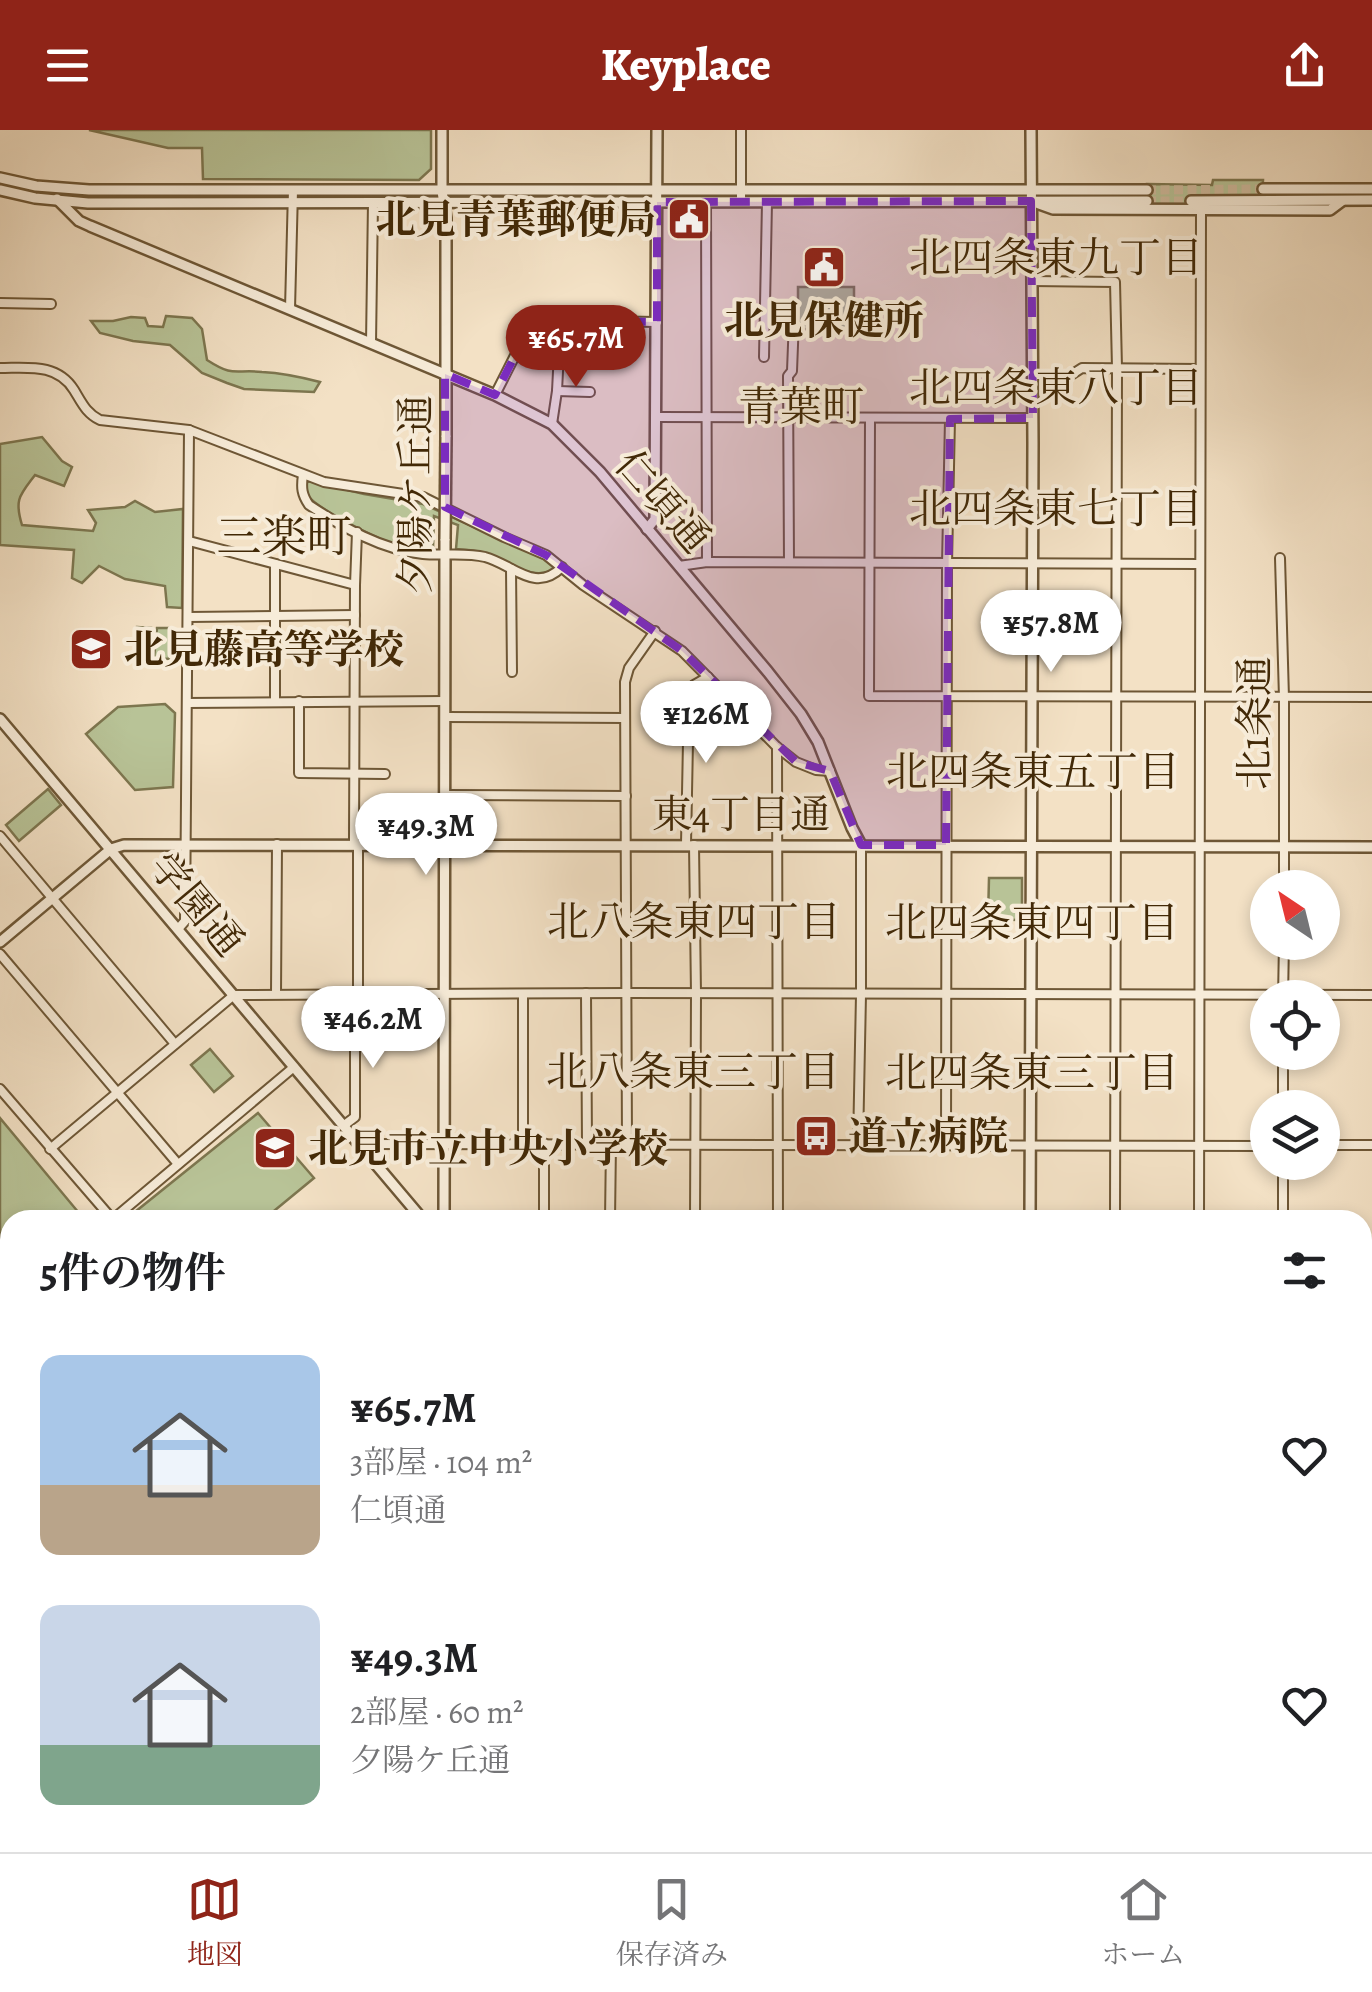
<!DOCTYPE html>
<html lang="ja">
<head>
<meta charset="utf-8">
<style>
  :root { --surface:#fff; --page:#f2f2f2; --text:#202124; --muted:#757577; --line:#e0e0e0; --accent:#8f2418 }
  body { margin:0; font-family:Alegreya,"Noto Serif JP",serif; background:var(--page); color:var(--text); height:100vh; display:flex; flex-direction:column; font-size:38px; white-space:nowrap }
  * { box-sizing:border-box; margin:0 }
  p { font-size:32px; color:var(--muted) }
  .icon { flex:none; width:55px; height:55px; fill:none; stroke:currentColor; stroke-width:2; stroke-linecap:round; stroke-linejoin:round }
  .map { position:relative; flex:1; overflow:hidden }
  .sheet { position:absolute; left:0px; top:1080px; width:1372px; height:642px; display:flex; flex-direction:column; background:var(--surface); border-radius:30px 30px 0 0; box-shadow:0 5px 15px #0003 }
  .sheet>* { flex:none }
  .needle { width:65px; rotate:325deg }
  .controls { position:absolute; left:1250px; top:740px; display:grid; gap:20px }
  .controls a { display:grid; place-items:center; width:90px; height:90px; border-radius:50%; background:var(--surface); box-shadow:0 5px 15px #0003; font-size:50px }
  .price { position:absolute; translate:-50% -85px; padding:0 22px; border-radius:35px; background:#fff; color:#222; font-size:32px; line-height:65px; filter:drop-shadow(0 2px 5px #0008) }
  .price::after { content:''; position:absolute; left:50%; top:60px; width:30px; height:22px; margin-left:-15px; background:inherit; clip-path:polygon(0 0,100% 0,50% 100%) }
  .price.active { background:var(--accent); color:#fff }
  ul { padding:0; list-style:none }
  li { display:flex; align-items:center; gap:30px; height:250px; padding:0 40px }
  li span { display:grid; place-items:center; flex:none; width:280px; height:200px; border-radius:20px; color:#555 }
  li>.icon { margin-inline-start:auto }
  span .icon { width:120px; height:120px; fill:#fffc; stroke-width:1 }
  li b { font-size:42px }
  h2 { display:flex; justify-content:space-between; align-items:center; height:120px; padding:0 40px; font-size:42px }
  header { display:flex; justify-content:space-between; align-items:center; height:130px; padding:0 40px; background:var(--accent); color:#fff; font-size:45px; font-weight:800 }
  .tab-bar { display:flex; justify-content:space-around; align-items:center; height:140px; border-top:2px solid var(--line); background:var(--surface); font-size:28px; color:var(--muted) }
  .tab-bar a { display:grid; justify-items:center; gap:5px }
  .tab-bar .active { color:var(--accent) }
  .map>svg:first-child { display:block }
  .green { fill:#b8c397; stroke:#7d764f; stroke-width:2.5 }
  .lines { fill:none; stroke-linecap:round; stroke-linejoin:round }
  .tertiary-tunnel { stroke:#d0bc9f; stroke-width:9; stroke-dasharray:9 4.5; stroke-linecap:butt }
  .minor-casing { stroke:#6e5736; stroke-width:12 }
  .tertiary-casing { stroke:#6e5736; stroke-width:14 }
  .trunk-casing { stroke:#422907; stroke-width:16 }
  .minor { stroke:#f7ecd9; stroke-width:8 }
  .tertiary { stroke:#f7ecd9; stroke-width:9 }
  .trunk { stroke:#f3e1c5; stroke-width:11 }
  .tertiary-bridge-casing { stroke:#6e5736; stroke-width:14; stroke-linecap:butt }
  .tertiary-bridge { stroke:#f7ecd9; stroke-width:9 }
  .marked { fill:#7b2cbf; fill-opacity:0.2; stroke:#7b2cbf; stroke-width:8; stroke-dasharray:20 12; stroke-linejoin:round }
  .labels { text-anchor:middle; stroke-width:8; stroke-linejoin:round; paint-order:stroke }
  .poi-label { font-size:40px; font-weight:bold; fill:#422907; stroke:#f7ecd9; text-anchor:start }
  .street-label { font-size:40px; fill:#422907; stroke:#f7ecd9 }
  .neighbourhood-label { font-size:42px; fill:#422907; stroke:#f7ecd9 }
  .quarter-label { font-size:45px; fill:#422907; stroke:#f7ecd9 }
</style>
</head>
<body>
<header><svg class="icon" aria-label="menu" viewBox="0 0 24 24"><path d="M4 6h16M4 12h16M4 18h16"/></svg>Keyplace<svg class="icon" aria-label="share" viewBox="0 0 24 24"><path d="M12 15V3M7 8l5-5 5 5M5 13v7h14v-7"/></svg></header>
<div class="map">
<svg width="1372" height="1722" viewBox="0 0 1372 1722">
  <rect width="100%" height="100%" fill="#f3e1c5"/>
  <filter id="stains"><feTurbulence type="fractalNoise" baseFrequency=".002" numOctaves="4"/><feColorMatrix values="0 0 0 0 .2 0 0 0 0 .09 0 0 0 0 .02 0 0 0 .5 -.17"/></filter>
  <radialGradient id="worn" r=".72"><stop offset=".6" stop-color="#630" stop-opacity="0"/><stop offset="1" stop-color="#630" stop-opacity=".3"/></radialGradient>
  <g class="green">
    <path d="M89,0H431V39L419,50L203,49L202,18H168Z"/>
    <path d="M1213,50H1263L1262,67L1191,75H1147V54L1212,55Z"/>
    <path d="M798,157H854V200L798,199Z"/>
    <path d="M166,186L192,188L202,199L207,230C235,248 234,239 262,242C282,243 301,247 320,252L314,262L244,259L227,253L202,243L170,215L133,211L100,203L91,191H113L131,187L145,188L148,196L163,197Z"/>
    <path d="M42,307L62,331L72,337L64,356L35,345C20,365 14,369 22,395L93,401L96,393L88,380L125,377L135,371L155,382L183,379L182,478L167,477L165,456L125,449L99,436L82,453L72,448L74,420L0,415V314Z"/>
    <path d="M310,351L364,364L423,374L551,432L554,436L553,440C531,451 511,432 490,425C479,420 468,420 456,419L458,395L434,386L433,419C425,419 416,420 408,418C387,415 318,380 306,364V353Z"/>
    <path d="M137,497L151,498L150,529L135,528Z"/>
    <path d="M157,498H170L169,529L154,528Z"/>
    <path d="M165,574L175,583L173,657L135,660L86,604L118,577Z"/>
    <path d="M48,659L61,675L19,711L6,695Z"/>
    <path d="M989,748H1022V790L988,789Z"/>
    <path d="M210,919L233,946L214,962L191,935Z"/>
    <path d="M258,983L314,1048L263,1090H134L135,1082Z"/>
    <path d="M0,988L79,1083L71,1090H10V1141L0,1150Z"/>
  </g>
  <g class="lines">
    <g class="tertiary-tunnel">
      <path d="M1147,60L1263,59"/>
      <path d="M1147,71H1191"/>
    </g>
    <g class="minor-casing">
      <g id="minor">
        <path d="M706,72L707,432"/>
        <path d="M741,72V0"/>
        <path d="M1032,151L1115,152L1117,238L1115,1090"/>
        <path d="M0,173L51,174"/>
        <path d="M290,179L293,60"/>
        <path d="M371,213L373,72"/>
        <path d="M764,227L767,72"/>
        <path d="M0,238C28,238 57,233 74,260C82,273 86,283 100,290L189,300L324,352L423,367L504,407L546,425L583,455L682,521L777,617L796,632L816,640L830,641"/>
        <path d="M1032,245H1071L1082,238L1199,239"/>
        <path d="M557,261L590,262"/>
        <path d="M495,265L533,190L657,192"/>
        <path d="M656,287L1033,288"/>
        <path d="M870,289L869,566L1372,567"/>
        <path d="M552,294L557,261L559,222"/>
        <path d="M303,345C301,358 302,365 309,375C342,397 382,420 423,424C443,426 465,422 485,427C514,435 535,464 562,437"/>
        <path d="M189,411L355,455"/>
        <path d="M1280,428L1284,568V758"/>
        <path d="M789,432L788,246L792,241L794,189"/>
        <path d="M275,434V572"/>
        <path d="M679,436L707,432L1199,434"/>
        <path d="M511,439L512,542"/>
        <path d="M188,487L355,485"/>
        <path d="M299,571V643L385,644"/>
        <path d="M187,573L445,571"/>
        <path d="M445,587L625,588"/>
        <path d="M777,617L778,1090"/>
        <path d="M446,665L626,666"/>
        <path d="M0,706L175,914"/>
        <path d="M354,714L355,455L357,402"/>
        <path d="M686,714L689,561L694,555L708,547"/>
        <path d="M694,715L696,864L695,1090"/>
        <path d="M178,799L185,791L189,300"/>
        <path d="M0,824L178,1034"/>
        <path d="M358,863V714"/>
        <path d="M586,863L587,1013"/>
        <path d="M276,864L277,714"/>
        <path d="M523,864V1013"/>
        <path d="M1283,868L1284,812"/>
        <path d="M0,959L113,1090"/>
        <path d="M1283,978V922"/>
        <path d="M343,996L355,987V863"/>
        <path d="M627,1013L625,552L629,538L655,501"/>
        <path d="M358,1014L1268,1016"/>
        <path d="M858,1015L861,865V715"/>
        <path d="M946,1015L947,434L950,289"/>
        <path d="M1322,1015H1372"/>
        <path d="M50,1019L234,865L628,863L1372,865"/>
        <path d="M112,1090L294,937"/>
        <path d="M544,1090V1013"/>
        <path d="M610,1090L611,1013"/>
        <path d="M1199,1090L1201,80"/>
        <path d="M1283,1090V1032"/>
        <path d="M1362,1164L1372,1163"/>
        <path d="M0,1419L10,1431"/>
        <path d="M0,1614L10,1605"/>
        <path d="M115,1712L123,1722"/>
        <path d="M340,1712L348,1722"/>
        <path d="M535,1712L542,1722"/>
        <path d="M23,1722L35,1712"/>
        <path d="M168,1722L179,1712"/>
        <path d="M290,1722L301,1712"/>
        <path d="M384,1722L395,1712"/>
        <path d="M477,1722L488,1712"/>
        <path d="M567,1722L578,1712"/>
        <path d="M657,1722L668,1712"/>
        <path d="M743,1722L754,1712"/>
        <path d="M946,1722V1712"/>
        <path d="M1113,1722V1712"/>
        <path d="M1197,1722V1712"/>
        <path d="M1282,1722V1712"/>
      </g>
    </g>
    <g class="tertiary-casing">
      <g id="tertiary">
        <path d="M442,0V61L446,88V307"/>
        <path d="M0,48L36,56L89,60H1147"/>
        <path d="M1263,59H1372"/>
        <path d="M0,60L35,68L88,73L1147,71"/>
        <path d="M57,69L79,91L90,96L495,265L552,294L600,342L768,542L801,584L818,612L852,698L861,715"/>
        <path d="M1191,71L1372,70"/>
        <path d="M1039,74L1053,79L1330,80L1342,71"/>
        <path d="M647,399L655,389L657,0"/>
        <path d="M0,589L423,1090"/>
        <path d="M0,812L111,719L124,715L1372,717"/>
        <path d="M444,1090L445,409"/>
        <path d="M1030,1090L1033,313L1031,0"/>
        <path d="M0,1314H10"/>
        <path d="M1362,1316H1372"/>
        <path d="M0,1494L10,1485"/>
        <path d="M0,1700L10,1711"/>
        <path d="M11,1712L19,1722"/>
        <path d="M252,1712L260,1722"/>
        <path d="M0,1719L3,1722"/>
        <path d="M824,1722L835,1712"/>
        <path d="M1031,1722V1712"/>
      </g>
    </g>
    <g class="trunk-casing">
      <path id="trunk" d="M1370,1722L1372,1411"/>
    </g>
    <use href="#minor" class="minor"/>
    <use href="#tertiary" class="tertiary"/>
    <use href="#trunk" class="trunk"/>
    <g class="tertiary-bridge-casing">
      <path id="tertiary-bridge" d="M445,409L446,307"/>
    </g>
    <use href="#tertiary-bridge" class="tertiary-bridge"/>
  </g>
  <path class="marked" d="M1031,71L1033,288L950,289L946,715H861L830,641L796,632L682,521L546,425L445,377V244L495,265L533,190L657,192V72Z"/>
  <defs>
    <g id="civic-square" transform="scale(2.25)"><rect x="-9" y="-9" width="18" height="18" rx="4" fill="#8f2418" stroke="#f7ecd9"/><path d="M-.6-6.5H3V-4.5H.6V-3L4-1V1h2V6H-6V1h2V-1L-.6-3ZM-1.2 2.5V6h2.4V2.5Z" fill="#fff"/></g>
    <g id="school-square" transform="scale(2.25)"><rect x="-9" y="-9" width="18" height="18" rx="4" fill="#8f2418" stroke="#f7ecd9"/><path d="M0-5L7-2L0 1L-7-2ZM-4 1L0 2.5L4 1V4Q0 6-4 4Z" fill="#fff"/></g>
    <g id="bus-square" transform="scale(2.25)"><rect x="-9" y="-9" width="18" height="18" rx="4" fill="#8f2418" stroke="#f7ecd9"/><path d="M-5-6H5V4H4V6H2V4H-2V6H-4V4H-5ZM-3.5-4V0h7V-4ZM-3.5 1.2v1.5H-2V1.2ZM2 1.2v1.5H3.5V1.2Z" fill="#fff"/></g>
  </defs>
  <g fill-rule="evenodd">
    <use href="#civic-square" x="689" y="89"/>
    <use href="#civic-square" x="824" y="137"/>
    <use href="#school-square" x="91" y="519"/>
    <use href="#bus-square" x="816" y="1006"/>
    <use href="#school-square" x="275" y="1018"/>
  </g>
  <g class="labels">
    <g class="poi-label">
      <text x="656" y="103" text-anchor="end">北見青葉郵便局</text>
      <text x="824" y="204" text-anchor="middle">北見保健所</text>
      <text x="124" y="533">北見藤高等学校</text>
      <text x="848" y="1020">道立病院</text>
      <text x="308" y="1032">北見市立中央小学校</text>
    </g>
    <g class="street-label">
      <text transform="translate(415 365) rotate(-90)" y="14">夕陽ケ丘通</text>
      <text transform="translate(663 371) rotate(49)" y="14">仁頃通</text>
      <text transform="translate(1254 593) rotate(-90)" y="14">北1条通</text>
      <text x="741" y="698">東4丁目通</text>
      <text transform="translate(197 774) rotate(50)" y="14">学園通</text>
    </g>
    <g class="neighbourhood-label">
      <text x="1056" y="142">北四条東九丁目</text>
      <text x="1056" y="272">北四条東八丁目</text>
      <text x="801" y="291">青葉町</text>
      <text x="1056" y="393">北四条東七丁目</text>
      <text x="1033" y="656">北四条東五丁目</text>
      <text x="694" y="806">北八条東四丁目</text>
      <text x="1032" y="807">北四条東四丁目</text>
      <text x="693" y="956">北八条東三丁目</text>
      <text x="1032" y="957">北四条東三丁目</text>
    </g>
    <g class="quarter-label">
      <text x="284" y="422">三楽町</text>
    </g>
  </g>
  <rect width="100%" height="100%" filter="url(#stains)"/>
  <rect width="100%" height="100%" fill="url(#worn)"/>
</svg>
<div class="controls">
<a><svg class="needle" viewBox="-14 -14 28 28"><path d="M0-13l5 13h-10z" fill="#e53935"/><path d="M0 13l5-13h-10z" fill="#757577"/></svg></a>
<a><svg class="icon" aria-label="locate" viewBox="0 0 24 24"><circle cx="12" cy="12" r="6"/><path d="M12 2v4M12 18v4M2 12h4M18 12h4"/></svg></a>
<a><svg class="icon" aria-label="layers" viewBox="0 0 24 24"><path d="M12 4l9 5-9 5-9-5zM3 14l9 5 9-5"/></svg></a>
</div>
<b class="price active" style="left:576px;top:260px">¥65.7M</b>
<b class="price" style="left:1051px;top:545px">¥57.8M</b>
<b class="price" style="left:706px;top:636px">¥126M</b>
<b class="price" style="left:426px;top:748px">¥49.3M</b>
<b class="price" style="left:373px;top:941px">¥46.2M</b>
<section class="sheet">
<h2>5件の物件<svg class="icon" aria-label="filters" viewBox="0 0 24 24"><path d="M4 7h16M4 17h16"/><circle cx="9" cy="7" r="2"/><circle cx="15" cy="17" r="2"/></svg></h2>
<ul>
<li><span style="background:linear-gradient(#a9c7e8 65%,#b9a48a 0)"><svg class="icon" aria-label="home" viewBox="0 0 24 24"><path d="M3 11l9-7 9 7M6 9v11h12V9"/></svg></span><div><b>¥65.7M</b><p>3部屋 · 104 m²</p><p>仁頃通</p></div><svg class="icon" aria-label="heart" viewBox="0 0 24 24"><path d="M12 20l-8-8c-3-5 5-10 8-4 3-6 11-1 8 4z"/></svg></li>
<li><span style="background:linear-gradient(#c9d6e8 70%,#7fa58c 0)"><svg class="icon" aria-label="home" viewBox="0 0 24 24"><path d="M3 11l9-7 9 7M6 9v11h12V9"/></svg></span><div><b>¥49.3M</b><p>2部屋 · 60 m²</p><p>夕陽ケ丘通</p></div><svg class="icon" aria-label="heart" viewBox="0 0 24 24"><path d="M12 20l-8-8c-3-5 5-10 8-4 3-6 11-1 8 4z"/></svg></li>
</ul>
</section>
</div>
<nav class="tab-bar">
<a class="active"><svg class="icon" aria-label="map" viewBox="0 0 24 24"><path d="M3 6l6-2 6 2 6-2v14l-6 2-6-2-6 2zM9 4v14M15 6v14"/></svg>地図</a>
<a><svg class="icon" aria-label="saved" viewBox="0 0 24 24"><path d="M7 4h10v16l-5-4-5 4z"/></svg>保存済み</a>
<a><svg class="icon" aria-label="home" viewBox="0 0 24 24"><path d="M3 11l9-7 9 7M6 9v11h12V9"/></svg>ホーム</a>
</nav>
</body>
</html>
